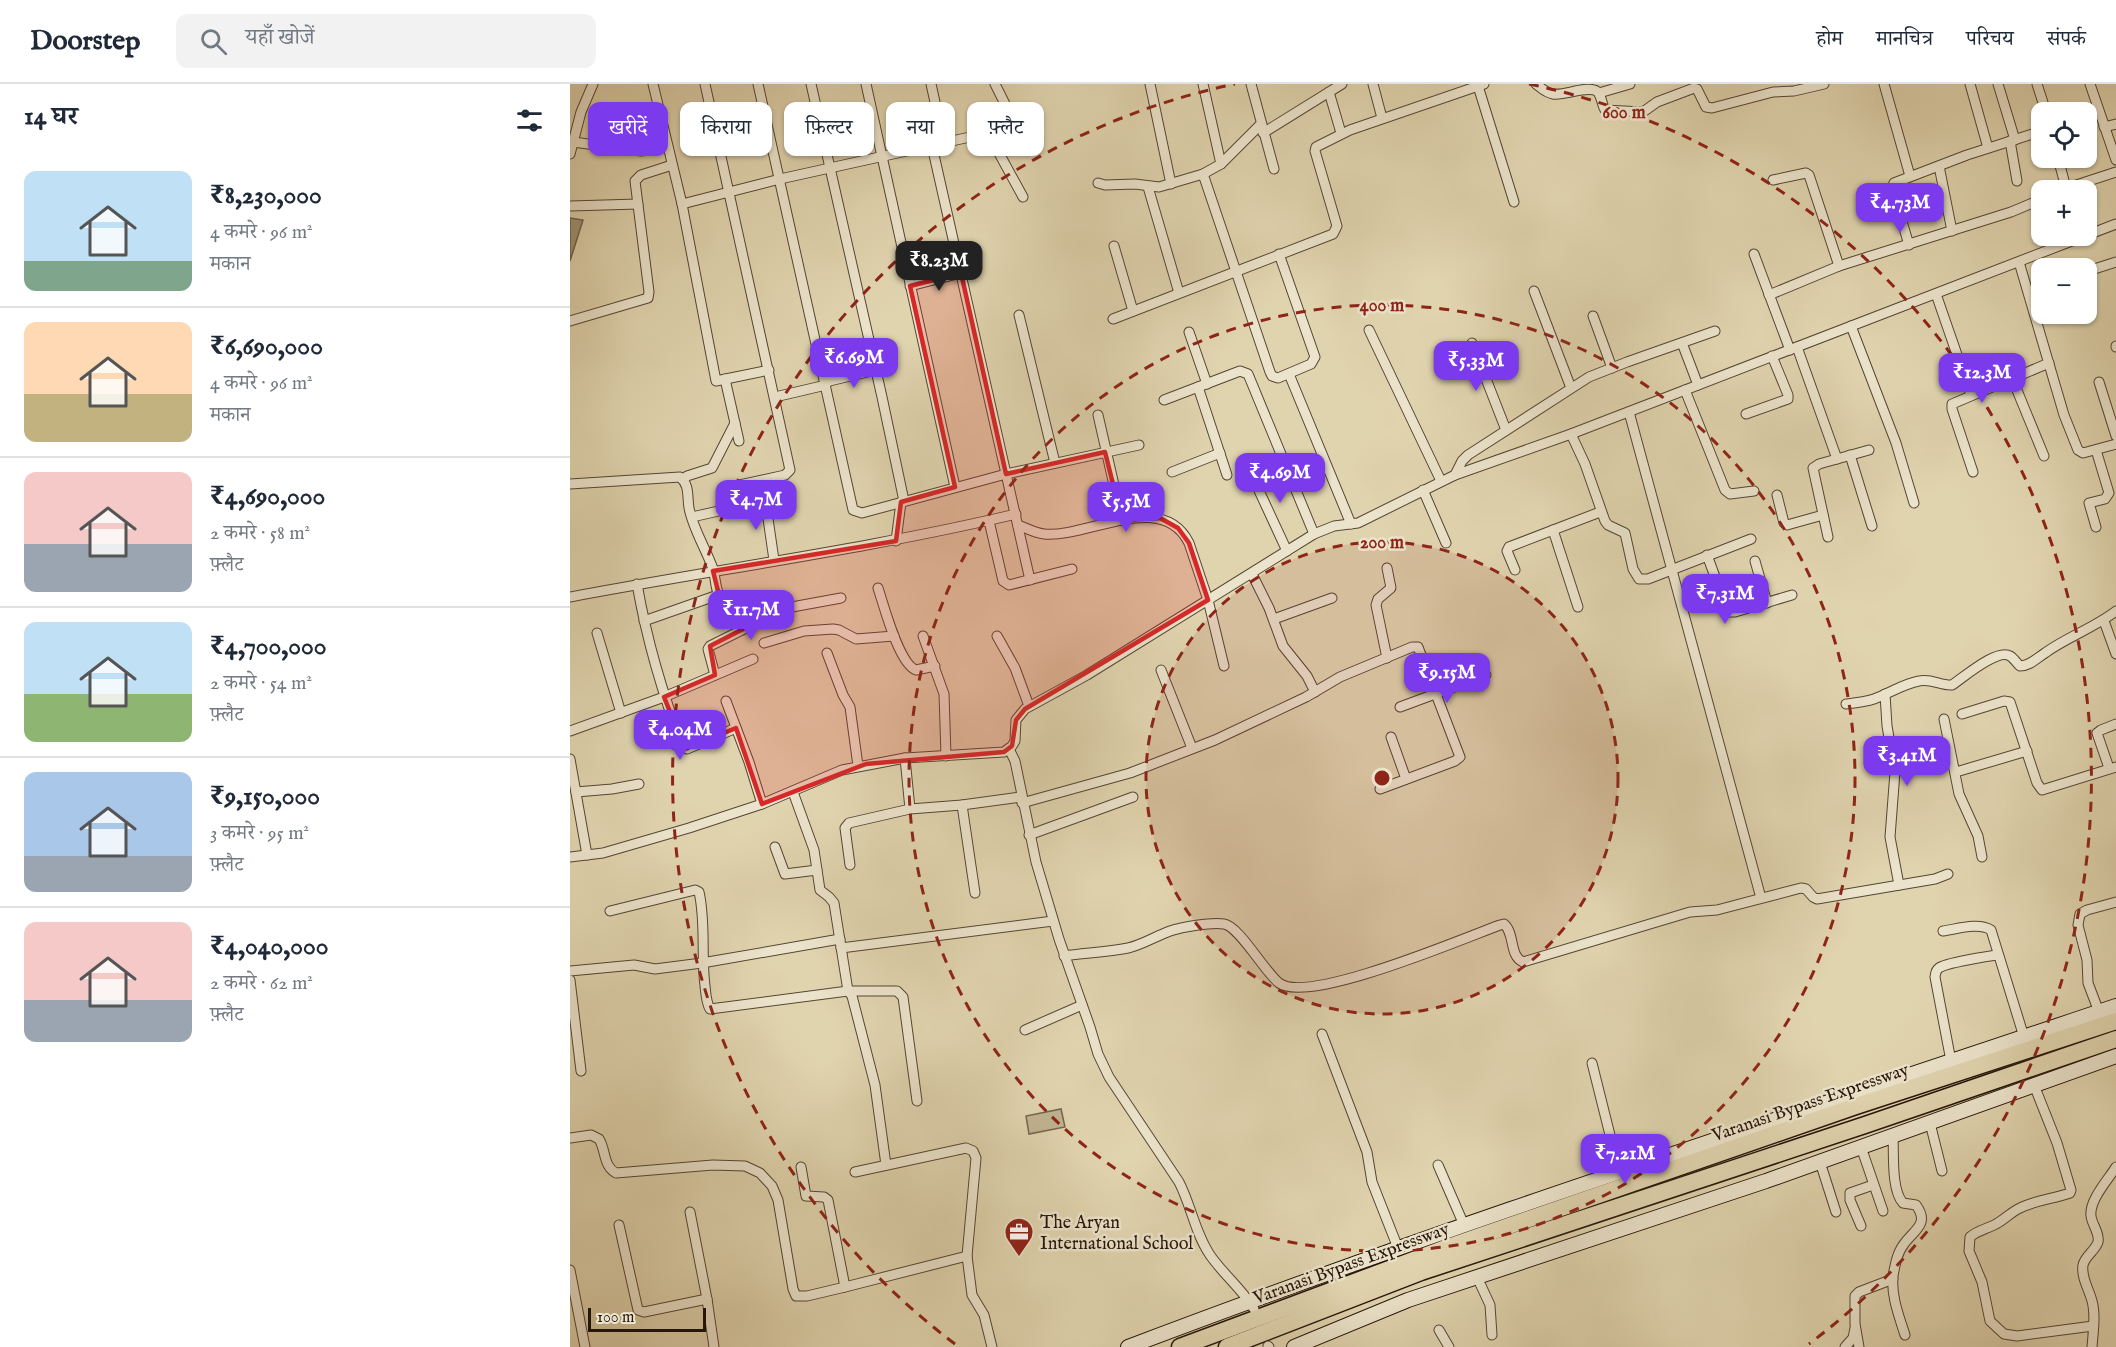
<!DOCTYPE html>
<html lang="hi">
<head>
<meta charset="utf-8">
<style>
  :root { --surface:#fff; --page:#f2f2f3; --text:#1f2937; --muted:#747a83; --line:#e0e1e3; --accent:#7c3aed }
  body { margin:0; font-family:"IM FELL English","Noto Serif Devanagari",serif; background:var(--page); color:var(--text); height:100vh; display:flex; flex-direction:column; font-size:22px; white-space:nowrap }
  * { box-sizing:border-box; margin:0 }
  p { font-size:20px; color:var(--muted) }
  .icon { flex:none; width:33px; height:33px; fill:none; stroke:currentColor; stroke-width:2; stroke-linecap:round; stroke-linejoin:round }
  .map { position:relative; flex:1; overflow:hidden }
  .details { display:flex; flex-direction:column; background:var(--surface); width:570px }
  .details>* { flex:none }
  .top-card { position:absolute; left:18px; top:18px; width:570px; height:54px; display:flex; gap:12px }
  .tools { position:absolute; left:1461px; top:18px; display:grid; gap:12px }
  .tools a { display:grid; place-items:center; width:66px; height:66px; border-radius:12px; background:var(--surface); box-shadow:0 2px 4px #0004; font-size:30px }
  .scale { position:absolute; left:18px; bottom:15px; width:118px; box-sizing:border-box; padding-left:6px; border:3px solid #27160a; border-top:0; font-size:16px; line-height:21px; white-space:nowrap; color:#27160a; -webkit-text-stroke:4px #ebe3cb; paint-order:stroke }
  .price { position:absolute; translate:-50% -51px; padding:0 14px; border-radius:12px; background:var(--accent); color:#fff; font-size:20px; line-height:39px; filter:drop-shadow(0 2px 3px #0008) }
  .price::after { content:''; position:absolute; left:50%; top:36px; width:18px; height:14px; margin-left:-9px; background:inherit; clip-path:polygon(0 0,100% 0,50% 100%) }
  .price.selected { background:#222; color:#fff }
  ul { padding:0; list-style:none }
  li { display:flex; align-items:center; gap:18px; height:150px; padding:0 24px }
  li+li { border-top:2px solid var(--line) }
  li span { display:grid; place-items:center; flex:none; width:168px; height:120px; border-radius:12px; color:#555 }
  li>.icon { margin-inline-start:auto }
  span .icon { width:72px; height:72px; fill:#fffc; stroke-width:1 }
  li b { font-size:26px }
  h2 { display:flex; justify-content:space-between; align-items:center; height:72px; padding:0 24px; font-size:26px }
  .chip { padding:0 21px; border-radius:12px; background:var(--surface); box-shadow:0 2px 4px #0004; font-size:21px; line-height:54px }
  .chip.selected { background:var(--accent); color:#fff }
  header { display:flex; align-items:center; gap:36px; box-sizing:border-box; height:84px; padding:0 30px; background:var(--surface); border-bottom:2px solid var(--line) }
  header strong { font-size:28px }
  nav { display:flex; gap:33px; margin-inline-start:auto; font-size:21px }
  .search { width:420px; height:54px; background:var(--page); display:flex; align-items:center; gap:15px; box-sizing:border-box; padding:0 21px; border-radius:12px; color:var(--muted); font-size:22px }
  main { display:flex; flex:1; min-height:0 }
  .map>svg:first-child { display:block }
  .green { fill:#c1b493; stroke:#74654e; stroke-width:1.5 }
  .water { fill:#a19377; stroke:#70614b; stroke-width:1.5 }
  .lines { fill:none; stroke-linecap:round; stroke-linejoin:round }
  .street-casing { stroke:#554633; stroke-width:11 }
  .secondary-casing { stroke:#27160a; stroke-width:16 }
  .highway-casing { stroke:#27160a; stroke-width:19 }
  .street { stroke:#ebe3cb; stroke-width:9 }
  .secondary { stroke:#ebe3cb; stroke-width:14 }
  .highway { stroke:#e0d4af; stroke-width:16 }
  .marked { fill:#d62828; fill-opacity:0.2; stroke:#d62828; stroke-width:4.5; stroke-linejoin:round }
  .ring { fill:none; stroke:#8f2418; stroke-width:3; stroke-dasharray:10 8 }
  .labels { text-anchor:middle; stroke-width:5; stroke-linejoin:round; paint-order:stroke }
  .street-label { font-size:18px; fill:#27160a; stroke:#ebe3cb }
  .poi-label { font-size:18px; fill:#27160a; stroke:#ebe3cb; text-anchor:start }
  .centre { fill:#8f2418; stroke:#ebe3cb; stroke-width:3 }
  .ring-label { font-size:18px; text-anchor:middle; font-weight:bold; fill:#8f2418; stroke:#ebe3cb; stroke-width:5; stroke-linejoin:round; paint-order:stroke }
</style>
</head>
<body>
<header>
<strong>Doorstep</strong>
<div class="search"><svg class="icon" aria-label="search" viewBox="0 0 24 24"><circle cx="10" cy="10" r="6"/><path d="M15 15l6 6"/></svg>यहाँ खोजें</div>
<nav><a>होम</a><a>मानचित्र</a><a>परिचय</a><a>संपर्क</a></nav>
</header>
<main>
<section class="details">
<h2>14 घर<svg class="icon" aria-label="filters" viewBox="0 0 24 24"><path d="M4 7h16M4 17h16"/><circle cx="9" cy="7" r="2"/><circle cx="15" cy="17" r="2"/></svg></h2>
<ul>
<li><span style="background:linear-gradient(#bfe0f5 75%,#7fa58c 0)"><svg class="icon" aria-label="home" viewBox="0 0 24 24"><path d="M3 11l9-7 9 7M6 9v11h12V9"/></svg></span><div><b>₹8,230,000</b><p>4 कमरे · 96 m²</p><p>मकान</p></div></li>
<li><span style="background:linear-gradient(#ffd9b3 60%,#c2b280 0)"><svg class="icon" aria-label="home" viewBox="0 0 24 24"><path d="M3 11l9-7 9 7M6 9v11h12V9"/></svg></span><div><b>₹6,690,000</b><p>4 कमरे · 96 m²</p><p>मकान</p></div></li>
<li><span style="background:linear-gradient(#f6c9c9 60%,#9aa5b1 0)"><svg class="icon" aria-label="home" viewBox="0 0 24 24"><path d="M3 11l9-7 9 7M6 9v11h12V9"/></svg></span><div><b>₹4,690,000</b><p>2 कमरे · 58 m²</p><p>फ़्लैट</p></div></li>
<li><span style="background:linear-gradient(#bfe0f5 60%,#8fb573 0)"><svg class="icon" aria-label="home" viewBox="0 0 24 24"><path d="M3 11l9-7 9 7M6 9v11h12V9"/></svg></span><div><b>₹4,700,000</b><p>2 कमरे · 54 m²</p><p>फ़्लैट</p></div></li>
<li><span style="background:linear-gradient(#a9c7e8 70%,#9aa5b1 0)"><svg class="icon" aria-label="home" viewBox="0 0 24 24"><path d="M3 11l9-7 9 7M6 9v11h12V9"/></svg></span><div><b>₹9,150,000</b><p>3 कमरे · 95 m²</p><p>फ़्लैट</p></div></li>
<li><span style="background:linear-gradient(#f6c9c9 65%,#9aa5b1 0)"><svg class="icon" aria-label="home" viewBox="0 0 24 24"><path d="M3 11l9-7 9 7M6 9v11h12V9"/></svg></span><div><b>₹4,040,000</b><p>2 कमरे · 62 m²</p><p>फ़्लैट</p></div></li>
</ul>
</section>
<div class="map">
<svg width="1546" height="1263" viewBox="0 0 1546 1263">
  <rect width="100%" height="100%" fill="#e0d4af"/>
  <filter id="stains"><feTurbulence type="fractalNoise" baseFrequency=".00333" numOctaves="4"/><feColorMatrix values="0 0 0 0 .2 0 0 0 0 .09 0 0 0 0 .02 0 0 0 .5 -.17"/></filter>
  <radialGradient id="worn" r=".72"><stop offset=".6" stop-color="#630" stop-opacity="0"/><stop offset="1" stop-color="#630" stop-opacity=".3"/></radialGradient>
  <path class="green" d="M491,1025L495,1043L459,1050L456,1032Z"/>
  <path class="water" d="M0,134L13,136L0,177Z"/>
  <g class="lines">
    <g class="street-casing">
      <g id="street">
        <path d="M83,0L112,120L146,297L199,286"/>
        <path d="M188,0L283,426L292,429L436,390L569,361"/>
        <path d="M241,0L312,313L334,417"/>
        <path d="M296,0L385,403"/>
        <path d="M361,0L374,59"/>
        <path d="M425,0L438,26"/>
        <path d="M580,0L601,100"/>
        <path d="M633,0L651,80"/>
        <path d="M681,0L704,85"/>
        <path d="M803,0L812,34"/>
        <path d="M966,0C971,4 976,9 983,10C995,12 1019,0 1028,8C1032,14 1032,21 1035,26L1073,28L1087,18L1124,4L1127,5L1136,23L1142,24L1203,8L1224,7L1254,0"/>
        <path d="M1314,0L1340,92"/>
        <path d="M1400,0L1418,64"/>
        <path d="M1428,0L1445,56"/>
        <path d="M1467,0L1476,28"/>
        <path d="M1520,0L1546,76"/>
        <path d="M908,2L944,118"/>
        <path d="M759,8L771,49"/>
        <path d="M1029,9L1060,0"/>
        <path d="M691,40L651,80L633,90L700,288L702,292L708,294L741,280L745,273L709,170"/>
        <path d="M1534,43L1546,40"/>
        <path d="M693,49L772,0"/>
        <path d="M1440,57L1447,97"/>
        <path d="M3,58L71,67L98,63"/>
        <path d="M362,62L460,496"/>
        <path d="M0,70L11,28L23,0"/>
        <path d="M1488,74L1496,104"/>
        <path d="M1369,82L1382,147"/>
        <path d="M1203,96L1236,89L1239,91L1269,182"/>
        <path d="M528,99L535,101L565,100L589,103L633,90"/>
        <path d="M578,103L609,209"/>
        <path d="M1491,106L1546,88"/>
        <path d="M112,120L210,95L418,49L453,113"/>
        <path d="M0,122L68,120"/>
        <path d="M1339,161L1322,104L1324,99L1397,71L1472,47"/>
        <path d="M544,162L563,227"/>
        <path d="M1184,170L1220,266"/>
        <path d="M1449,178L1494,331L1508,366L1513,369L1546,360"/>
        <path d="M1518,187L1546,178"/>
        <path d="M340,202L391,189"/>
        <path d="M964,207L1001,304"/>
        <path d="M1366,210L1401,311"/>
        <path d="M1199,211L1269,182L1441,128L1472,115"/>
        <path d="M449,231L485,379"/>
        <path d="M1023,232L1042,284"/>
        <path d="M543,235L763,150L767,142L745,67L746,63L780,46L914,0"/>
        <path d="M0,237L78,214L79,208L65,97L71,91L102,81"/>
        <path d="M1281,242L1326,359L1344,419"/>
        <path d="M799,246L871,397"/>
        <path d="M619,248L637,300"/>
        <path d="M902,259L936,346"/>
        <path d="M1112,259L1128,301"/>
        <path d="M1227,263L1267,375"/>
        <path d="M1546,263V262"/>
        <path d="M719,290L781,440"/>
        <path d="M1442,294L1474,372"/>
        <path d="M155,295L169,357"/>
        <path d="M255,298L306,286"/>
        <path d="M1529,298L1546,352"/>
        <path d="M628,303L657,391"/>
        <path d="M1115,306L1155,406L1160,410L1184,407"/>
        <path d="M205,313L256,301"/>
        <path d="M594,316L670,287L678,290L744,450"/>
        <path d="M1059,328L1191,814"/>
        <path d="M1176,330L1218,315V311L1202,272"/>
        <path d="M528,331L552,436"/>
        <path d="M1001,350L1015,380L1035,437L1038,441L1055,449L1063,485L1069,495H1078L1181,455"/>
        <path d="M1280,371L1302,442"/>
        <path d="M679,385L717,467"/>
        <path d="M602,388L650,369"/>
        <path d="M1403,388L1382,325V320L1479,279"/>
        <path d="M885,391L892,377L898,371L1019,293L1057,278L1145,247"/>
        <path d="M113,396L117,392L142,384L165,339"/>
        <path d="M0,400L110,393C120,401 117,413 119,424C123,445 136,465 143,485C146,495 145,508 152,516H191L222,523L271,514"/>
        <path d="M853,406L876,459"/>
        <path d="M1207,411L1214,439L1217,441L1253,431"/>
        <path d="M195,414L204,476"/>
        <path d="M122,433L153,426L156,421L155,409L160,403L215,391L220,386L135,0"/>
        <path d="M419,437L433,497L439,501L502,485"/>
        <path d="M448,441C456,444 465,449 474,450C518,454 592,405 619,459L638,516L654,582"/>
        <path d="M1526,443L1519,419L1535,415L1539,409L1526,366"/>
        <path d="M983,446L1008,523"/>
        <path d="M1258,453L1243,384L1249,380L1299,366"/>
        <path d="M326,457L331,418"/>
        <path d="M1137,471L1158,528H1165L1222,511"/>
        <path d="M1185,477L1197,519"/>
        <path d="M817,484L821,504L808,515L806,521L817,574"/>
        <path d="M945,486L937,467L939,463L1030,428"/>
        <path d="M682,490L699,524L713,562L737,592L745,608"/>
        <path d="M67,500C77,557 92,609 113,663L117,665L166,644"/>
        <path d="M308,504C314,522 329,580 346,586L365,582"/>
        <path d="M0,513C148,485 298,465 446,430"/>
        <path d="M704,535L762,514"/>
        <path d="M74,537L148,511"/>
        <path d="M1534,537L1546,570"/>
        <path d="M27,549L51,629"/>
        <path d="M353,552L374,610L376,672"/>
        <path d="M427,552L445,584L459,622"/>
        <path d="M194,559L234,547L263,545L269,546L286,555L324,552"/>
        <path d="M257,569L273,611L280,623L288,682"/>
        <path d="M591,586L622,664"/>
        <path d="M145,591L138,565L140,562L178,543L181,537L179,515"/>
        <path d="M1315,610L1317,642L1325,688L1320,753L1329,801"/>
        <path d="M156,617L179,678L192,720"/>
        <path d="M1276,620C1285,619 1295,618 1304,615C1320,609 1333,600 1349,597C1361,594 1371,602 1382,601C1393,594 1427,564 1440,572C1444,574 1447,580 1450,582C1460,582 1467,574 1475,569C1497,553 1524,544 1546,527"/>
        <path d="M830,623L916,591"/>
        <path d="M1392,630L1434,617L1440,618L1467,699L1472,706L1546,683"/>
        <path d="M1374,635L1389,710L1408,752L1412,773"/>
        <path d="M0,647L94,613L183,575"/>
        <path d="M821,653L836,695"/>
        <path d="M439,665L445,677L466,778L489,855L520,943L528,970L539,993L609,1098C621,1121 625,1149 640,1171C653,1190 672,1205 684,1225"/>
        <path d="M335,674L340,725"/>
        <path d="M0,675L17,771"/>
        <path d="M1539,684L1527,649L1531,646L1546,640"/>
        <path d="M1386,688L1457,667"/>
        <path d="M6,708L42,705L69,700"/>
        <path d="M223,708L244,766L250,806L259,813L264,819L278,907L282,912L305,1001L316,1081"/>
        <path d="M452,719L560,689L645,656L736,613L770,593L842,563H848L890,673L885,677L810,705"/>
        <path d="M392,721L405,809"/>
        <path d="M459,751L563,713"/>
        <path d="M205,763L215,790L247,786"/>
        <path d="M0,773L33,769L119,744L192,720L272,686L335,674L434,668L442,662L445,657L446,636L455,625L517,591L744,450L764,442L788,439L885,391L1001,350L1546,140"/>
        <path d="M280,781L275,744L279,739L340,725L392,721L451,713"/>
        <path d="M40,827L125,806L129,808C136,838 131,871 135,902C136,910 136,918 140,925L278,907H327L333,913L347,1017"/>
        <path d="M1373,847C1387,845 1409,838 1421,846L1454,953"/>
        <path d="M271,864L483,837"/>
        <path d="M494,872C515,869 537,868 558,864C572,861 586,852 600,847C612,843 641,838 654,840C669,842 694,887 709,899C738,921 894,854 930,841L934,840C945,849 939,872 953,878L1120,828L1147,826L1231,804L1236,805L1243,813L1247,815L1365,795L1378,790"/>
        <path d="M0,887L64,881L85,885L132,879L270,855"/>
        <path d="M0,896L11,987"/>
        <path d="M1529,928L1518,899L1517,876L1508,841L1510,830L1517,826L1546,818"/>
        <path d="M455,946L512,921"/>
        <path d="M752,950L797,1068L802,1098L828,1164"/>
        <path d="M1381,977L1365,893C1366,889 1365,887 1369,884C1375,879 1419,872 1428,871"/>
        <path d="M1022,979L1049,1087"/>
        <path d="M1464,1001L1487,1059L1501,1106L1500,1109C1483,1115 1466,1116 1450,1124C1441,1128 1434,1136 1426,1140C1417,1145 1408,1146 1400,1153L1399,1167L1412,1198L1420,1237L1434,1250L1447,1252L1523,1242"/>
        <path d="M1360,1039L1372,1087"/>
        <path d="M1323,1051C1324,1069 1321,1106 1333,1119L1346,1121C1360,1140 1344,1146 1334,1160C1327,1169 1325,1181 1323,1192C1321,1212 1329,1232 1335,1251"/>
        <path d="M0,1054L21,1051L29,1055C36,1066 33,1082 46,1089L143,1081L175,1082L190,1089L202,1102L208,1116L223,1205L226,1212H237L275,1203L397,1172L402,1211L414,1231L422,1263"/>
        <path d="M1291,1063L1313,1127"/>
        <path d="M1250,1078L1266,1128"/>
        <path d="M868,1081L894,1141"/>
        <path d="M231,1083L236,1112L254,1113L258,1116L275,1203"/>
        <path d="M285,1088L396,1064L403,1067L406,1074L397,1172"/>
        <path d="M120,1128L137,1215L144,1263"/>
        <path d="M49,1141L68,1226L74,1228L137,1215"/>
        <path d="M1291,1142L1280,1116V1109L1303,1101"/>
        <path d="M0,1186L15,1263"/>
        <path d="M907,1193L920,1221L922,1251"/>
        <path d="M869,1246L879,1263"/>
        <path d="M698,1262L699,1263"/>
        <path d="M1275,1263L1283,1254L1285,1244"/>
        <path d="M1289,1263L1285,1240V1212L1289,1208L1323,1195"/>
        <path d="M1522,1263C1523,1249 1526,1231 1522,1217C1519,1205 1511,1194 1513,1181C1515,1172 1525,1167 1528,1158C1530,1149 1522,1141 1521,1132C1519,1116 1538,1096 1546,1083"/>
      </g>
    </g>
    <g class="secondary-casing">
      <g id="secondary">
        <path d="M558,1263C884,1139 1216,1033 1546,922"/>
        <path d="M724,1263L838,1216L1196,1097L1546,972"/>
      </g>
    </g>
    <g class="highway-casing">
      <g id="highway">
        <path d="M610,1263L881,1162L1286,1022L1546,937"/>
        <path d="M657,1263L851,1188L1295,1041L1546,955"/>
      </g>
    </g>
    <use href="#street" class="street"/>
    <use href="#secondary" class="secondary"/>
    <use href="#highway" class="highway"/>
  </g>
  <path class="marked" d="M391,189L436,390L535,368L552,436L590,434L608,444L619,459L638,516L455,625L446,636L442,662L434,668L296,680L192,720L166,644L115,665L94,613L145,591L140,562L181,541L179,515H150L143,487L326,457L331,418L385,403L340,202Z"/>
  <circle cx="812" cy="694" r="236" fill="#8f2418" fill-opacity=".12"/>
  <g class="ring">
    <circle cx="812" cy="694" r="236"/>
    <circle cx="812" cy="694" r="473"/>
    <path d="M385 1260A709 709 0 0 1 665 0M959 0A709 709 0 0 1 1239 1260"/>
  </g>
  <defs>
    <g id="office-pin" transform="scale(1.5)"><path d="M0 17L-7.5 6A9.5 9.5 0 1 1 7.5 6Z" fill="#8f2418" stroke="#ebe3cb"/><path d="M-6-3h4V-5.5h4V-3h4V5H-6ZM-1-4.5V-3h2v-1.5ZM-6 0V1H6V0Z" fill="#fff"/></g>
  </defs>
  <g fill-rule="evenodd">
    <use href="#office-pin" x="449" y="1148"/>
  </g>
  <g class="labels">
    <g class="street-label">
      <text transform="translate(1240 1018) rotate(-19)" y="6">Varanasi Bypass Expressway</text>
      <text transform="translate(781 1179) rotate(-20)" y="6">Varanasi Bypass Expressway</text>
    </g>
    <g class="poi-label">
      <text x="470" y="1144">The Aryan<tspan x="470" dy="21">International School</tspan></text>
    </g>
  </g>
  <circle cx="812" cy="694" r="9" class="centre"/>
  <g class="ring-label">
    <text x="1054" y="34">600 m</text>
    <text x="812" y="227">400 m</text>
    <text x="812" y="464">200 m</text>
  </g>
  <rect width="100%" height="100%" filter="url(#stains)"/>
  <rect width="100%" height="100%" fill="url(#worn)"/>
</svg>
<div class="tools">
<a><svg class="icon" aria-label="locate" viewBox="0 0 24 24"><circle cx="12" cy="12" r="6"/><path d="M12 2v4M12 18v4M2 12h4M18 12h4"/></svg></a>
<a>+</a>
<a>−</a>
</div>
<div class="scale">100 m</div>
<b class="price" style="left:1330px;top:150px">₹4.73M</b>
<b class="price selected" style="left:369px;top:208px">₹8.23M</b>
<b class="price" style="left:284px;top:305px">₹6.69M</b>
<b class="price" style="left:906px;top:308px">₹5.33M</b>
<b class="price" style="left:1412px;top:320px">₹12.3M</b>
<b class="price" style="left:710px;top:420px">₹4.69M</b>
<b class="price" style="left:186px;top:447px">₹4.7M</b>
<b class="price" style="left:556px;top:449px">₹5.5M</b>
<b class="price" style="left:1155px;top:541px">₹7.31M</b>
<b class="price" style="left:181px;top:557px">₹11.7M</b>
<b class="price" style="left:877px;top:620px">₹9.15M</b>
<b class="price" style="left:110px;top:677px">₹4.04M</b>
<b class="price" style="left:1337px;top:703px">₹3.41M</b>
<b class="price" style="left:1055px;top:1101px">₹7.21M</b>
<div class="top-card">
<a class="chip selected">खरीदें</a>
<a class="chip">किराया</a>
<a class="chip">फ़िल्टर</a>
<a class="chip">नया</a>
<a class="chip">फ़्लैट</a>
</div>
</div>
</main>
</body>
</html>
